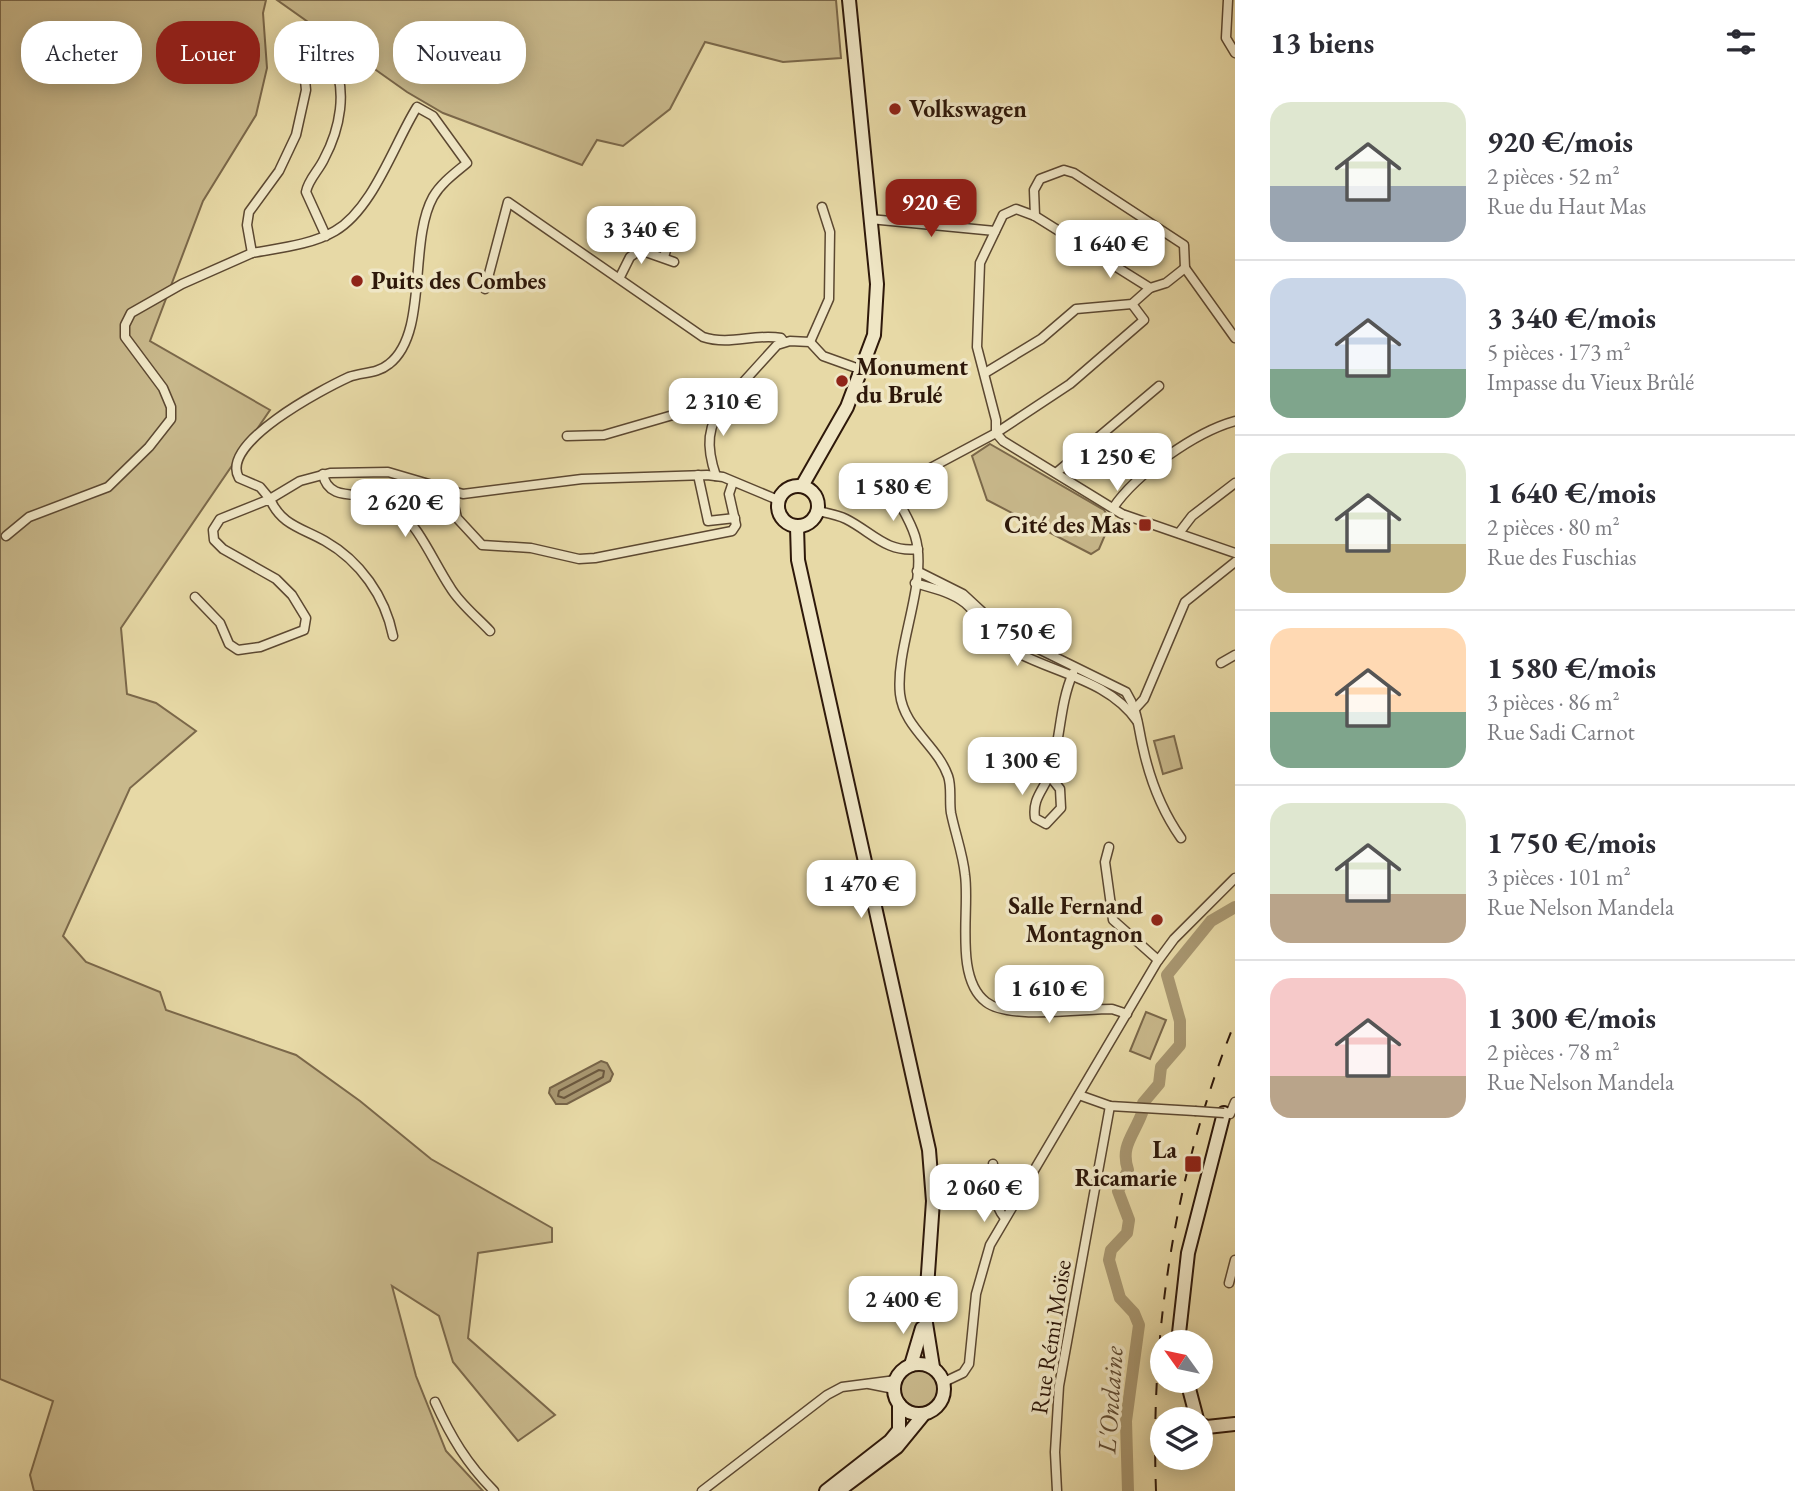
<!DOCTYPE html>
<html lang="fr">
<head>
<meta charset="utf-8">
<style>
  :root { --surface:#fff; --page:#f2f2f3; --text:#2b2b33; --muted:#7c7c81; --line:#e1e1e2; --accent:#8f2418 }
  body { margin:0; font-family:"EB Garamond",serif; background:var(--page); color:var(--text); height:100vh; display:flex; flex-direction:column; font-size:26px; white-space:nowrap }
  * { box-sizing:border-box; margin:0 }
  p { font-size:23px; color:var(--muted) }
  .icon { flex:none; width:38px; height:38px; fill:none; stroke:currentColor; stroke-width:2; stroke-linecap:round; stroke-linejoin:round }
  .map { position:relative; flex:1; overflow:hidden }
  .drawer { display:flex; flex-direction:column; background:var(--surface); width:560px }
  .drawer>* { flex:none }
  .top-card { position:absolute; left:21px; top:21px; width:665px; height:63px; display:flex; gap:14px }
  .needle { width:46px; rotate:303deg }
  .tools { position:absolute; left:1150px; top:1330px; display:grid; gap:14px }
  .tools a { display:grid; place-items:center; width:63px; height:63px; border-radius:50%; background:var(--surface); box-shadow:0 4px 18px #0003; font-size:35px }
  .price { position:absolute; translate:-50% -60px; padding:0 16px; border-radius:14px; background:#fff; color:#222; font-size:23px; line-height:46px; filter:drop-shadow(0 2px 4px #0008) }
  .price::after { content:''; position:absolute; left:50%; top:42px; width:21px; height:16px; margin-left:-10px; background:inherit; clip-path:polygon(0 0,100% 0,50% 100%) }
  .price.selected { background:var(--accent); color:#fff }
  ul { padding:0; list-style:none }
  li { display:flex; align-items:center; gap:21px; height:175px; padding:0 35px }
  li+li { border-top:2px solid var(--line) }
  li span { display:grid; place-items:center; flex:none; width:196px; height:140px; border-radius:21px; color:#555 }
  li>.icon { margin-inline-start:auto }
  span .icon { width:84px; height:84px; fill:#fffc; stroke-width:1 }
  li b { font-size:30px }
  h2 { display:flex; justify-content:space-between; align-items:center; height:84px; padding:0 35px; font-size:30px }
  .chip { padding:0 24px; border-radius:28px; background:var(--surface); box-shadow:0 4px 18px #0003; font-size:24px; line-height:63px }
  .chip.selected { background:var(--accent); color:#fff }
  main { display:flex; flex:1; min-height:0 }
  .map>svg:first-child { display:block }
  .green { fill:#c8b88b; stroke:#7b684a; stroke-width:2 }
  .water { fill:#a89771; stroke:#776448; stroke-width:2 }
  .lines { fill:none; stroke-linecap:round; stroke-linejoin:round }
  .shore { stroke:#6b583e; stroke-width:2 }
  .river { stroke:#a89771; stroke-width:12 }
  .street-casing { stroke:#5c4831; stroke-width:11 }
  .secondary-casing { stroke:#2e180a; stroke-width:16 }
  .street { stroke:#efe6c5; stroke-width:8 }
  .secondary { stroke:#efe6c5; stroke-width:12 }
  .rail { stroke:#2e180a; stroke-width:2; stroke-dasharray:12 12; stroke-linecap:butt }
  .street-bridge-casing { stroke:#5c4831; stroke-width:11; stroke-linecap:butt }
  .street-bridge { stroke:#efe6c5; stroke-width:8 }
  .poi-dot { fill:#8f2418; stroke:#efe6c5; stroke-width:2.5 }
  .labels { text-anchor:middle; stroke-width:7; stroke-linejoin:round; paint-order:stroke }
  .poi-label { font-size:24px; font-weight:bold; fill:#2e180a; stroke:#efe6c5; text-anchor:start }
  .street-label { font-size:24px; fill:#2e180a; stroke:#efe6c5 }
  .water-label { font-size:26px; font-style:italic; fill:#5f4b33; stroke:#efe6c5 }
</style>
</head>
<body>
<main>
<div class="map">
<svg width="1235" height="1491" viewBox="0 0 1235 1491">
  <rect width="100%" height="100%" fill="#e7d9a6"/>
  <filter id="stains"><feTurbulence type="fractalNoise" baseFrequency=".00286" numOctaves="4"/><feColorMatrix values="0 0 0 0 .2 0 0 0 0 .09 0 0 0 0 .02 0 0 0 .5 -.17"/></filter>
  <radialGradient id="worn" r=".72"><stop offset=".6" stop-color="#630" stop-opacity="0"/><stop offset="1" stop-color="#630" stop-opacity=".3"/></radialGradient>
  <g class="green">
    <path d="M0,0H266L263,13L267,68L256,115L203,201L150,341L270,410L121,628L127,694L156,703L196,731L130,788L63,936L86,962L160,992L166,1010L296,1055L360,1101L431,1159L552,1228V1242L478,1253L468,1338L555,1415L518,1441L453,1362L439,1316L392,1286L416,1376L446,1451L483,1491H34L30,1475L53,1401L0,1379Z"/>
    <path d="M277,0H836L841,58L783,62L705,42L670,109L623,146L597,140L582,165L443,113L407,92Z"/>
    <path d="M990,444L1104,510L1111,521L1099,549L1091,554L987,500L972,456Z"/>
    <path d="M1174,736L1182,768L1163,774L1154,741Z"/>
    <path d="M1065,979L1089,980V995H1065Z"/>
    <path d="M1146,1012L1166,1020L1150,1059L1130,1051Z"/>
    <circle cx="919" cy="1389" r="22"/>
  </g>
  <path class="water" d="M601,1061L607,1063L613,1074L610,1081L567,1104H556L549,1093L550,1088Z"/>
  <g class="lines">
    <path class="shore" d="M599,1070L604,1071L603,1077L564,1098L558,1096L559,1091Z"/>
    <g class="river">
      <path d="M1143,1103L1159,1084L1161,1067L1180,1045V1021L1167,975L1211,921L1235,907"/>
      <path d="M1128,1491L1126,1421L1139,1325L1134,1313L1120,1298L1109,1260L1111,1250L1127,1233L1129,1220L1118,1191L1128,1170C1120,1146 1134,1135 1142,1113"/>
    </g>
    <g class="street-casing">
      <g id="street">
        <path d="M1228,0L1226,38L1235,53"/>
        <path d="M1035,216L1034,190L1040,179L1064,170L1074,173L1184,245L1185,268"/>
        <path d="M870,219L995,231"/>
        <path d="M326,236L306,192C308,180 319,170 324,159C340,129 348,90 332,59C327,49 321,39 309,37L302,49L306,90L296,135L279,171L249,212L247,225L252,253C279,248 311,245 335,231C373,209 394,144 417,107L433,116L467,163C455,173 441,183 433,197C408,242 429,333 389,364C377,374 362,372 349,377C323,389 219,443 239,478L260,487L270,499L300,481L330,473L388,472L463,494L582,479L707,475L723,477L778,500"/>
        <path d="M664,257L667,247"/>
        <path d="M1185,268L1166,283L1150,288L1035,216L1016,209L1003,215L980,263L977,347L996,420V433L1003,441L1122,514L1235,553"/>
        <path d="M1185,268L1235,338"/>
        <path d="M620,277L630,257L640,250L674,262"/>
        <path d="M485,289L508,202L703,337C730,346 755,333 781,338L784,342"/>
        <path d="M810,342L829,299L830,232L822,207"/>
        <path d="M985,373L1041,339L1076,309L1132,304L1150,288"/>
        <path d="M567,436L604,435L728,399L777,345L790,341L810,342L823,356L862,370"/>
        <path d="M1056,473L1159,386"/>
        <path d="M323,474C329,508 372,485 395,506C420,528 432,559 450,587C460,604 477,617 490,631"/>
        <path d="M698,475L708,521L735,518"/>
        <path d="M716,476C706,447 706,425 727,401"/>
        <path d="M451,492L457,518L482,545L531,548L579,559L595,558L732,531L736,525L729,494L733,482"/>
        <path d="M1113,508C1136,474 1195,432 1235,421"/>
        <path d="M818,511C827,513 838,515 846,519C872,532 886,553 918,549"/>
        <path d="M1179,533L1192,516L1235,483"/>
        <path d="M6,536L29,517L108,487L149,447L171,419V407L163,388L125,337V325L131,313L182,284L252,253"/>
        <path d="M917,571L963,594L1004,632L1126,692C1138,711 1138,727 1143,748C1150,780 1162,811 1181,838"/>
        <path d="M915,583C932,588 951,592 965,603C983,619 995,640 1016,652C1058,674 1109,681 1137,721"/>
        <path d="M195,597L220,623L229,644L238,650L260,647L304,630L306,618L292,595L276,579L223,549L214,540L213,530L220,519L270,499C281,525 302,528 325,541C360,561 385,596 393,636"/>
        <path d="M1221,663L1235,655"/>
        <path d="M1133,711L1144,699L1185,602L1235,562"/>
        <path d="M1049,775L1060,789L1061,808L1046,824L1035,818C1032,798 1044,790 1050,773C1061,740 1059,705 1073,673"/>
        <path d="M1109,847L1105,862L1113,920L1158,960"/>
        <path d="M1127,1014L1112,1009C1082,1009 1009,1020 986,1002C954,978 970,910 965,875C963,854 955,833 951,813C949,801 952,787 948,776C937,745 904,728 900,694C895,646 929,581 915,536C910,520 900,504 891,489L996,433L1070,384L1144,320L1132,304"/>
        <path d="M1079,1095L1110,1106L1195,1111"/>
        <path d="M1230,1114L1235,1102"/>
        <path d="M993,1164C994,1180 993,1205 1004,1217"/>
        <path d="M1229,1283L1235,1260"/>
        <path d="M944,1382L963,1373L969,1364L976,1294L990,1245L1157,962L1174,939L1235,878"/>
        <path d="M869,1384L894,1389"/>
        <path d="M435,1402C451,1437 467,1464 494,1491"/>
        <path d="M702,1491L827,1395L842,1387L896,1380"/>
        <path d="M1057,1491L1055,1452L1059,1386L1110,1106"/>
      </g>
    </g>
    <g class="secondary-casing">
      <g id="secondary">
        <circle cx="798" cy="506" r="20"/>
        <path d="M802,486L847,407L874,335L877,284L849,0"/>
        <path d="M797,527L798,560L929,1150L933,1201L925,1317L933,1367"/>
        <path d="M1178,1342L1188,1253L1224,1113"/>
        <circle cx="919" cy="1389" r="25"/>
        <path d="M911,1365L922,1328"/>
        <path d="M1187,1381L1197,1419"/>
        <path d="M1200,1424L1207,1427L1235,1424"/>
        <path d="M841,1489L897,1447L924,1414"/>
        <path d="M826,1491L890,1441L899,1430V1404"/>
      </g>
    </g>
    <use href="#street" class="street"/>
    <use href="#secondary" class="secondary"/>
    <path class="rail" d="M1156,1491C1150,1333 1175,1170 1235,1022"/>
    <g class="street-bridge-casing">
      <path id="street-bridge" d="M1195,1111L1224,1113"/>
    </g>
    <use href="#street-bridge" class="street-bridge"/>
  </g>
  <g class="poi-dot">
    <circle cx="895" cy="109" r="7"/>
    <circle cx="357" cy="281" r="7"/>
    <circle cx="842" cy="381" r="7"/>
    <rect x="1138" y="518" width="14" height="14" rx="3.5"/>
    <circle cx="1157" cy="920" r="7"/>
    <rect x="1184" y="1155" width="18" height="18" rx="3.5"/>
  </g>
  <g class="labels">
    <g class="poi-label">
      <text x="909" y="117">Volkswagen</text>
      <text x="371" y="289">Puits des Combes</text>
      <text x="856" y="375">Monument<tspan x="856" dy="28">du Brulé</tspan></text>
      <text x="1131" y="533" text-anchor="end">Cité des Mas</text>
      <text x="1143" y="914" text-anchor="end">Salle Fernand<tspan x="1143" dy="28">Montagnon</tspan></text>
      <text x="1177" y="1158" text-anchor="end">La<tspan x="1177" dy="28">Ricamarie</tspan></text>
    </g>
    <g class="street-label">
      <text transform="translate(1051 1337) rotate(-81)" y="8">Rue Rémi Moïse</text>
    </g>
    <g class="water-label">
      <text transform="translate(1110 1400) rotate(-86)" y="9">L'Ondaine</text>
    </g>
  </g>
  <rect width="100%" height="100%" filter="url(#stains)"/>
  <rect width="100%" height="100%" fill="url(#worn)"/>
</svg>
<div class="tools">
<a><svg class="needle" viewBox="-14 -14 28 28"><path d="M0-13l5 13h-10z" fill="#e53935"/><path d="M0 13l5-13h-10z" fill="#7c7c81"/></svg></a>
<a><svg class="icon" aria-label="layers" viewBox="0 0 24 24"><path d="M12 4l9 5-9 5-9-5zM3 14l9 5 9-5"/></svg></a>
</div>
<b class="price selected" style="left:931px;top:239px">920 €</b>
<b class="price" style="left:641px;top:266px">3 340 €</b>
<b class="price" style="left:1110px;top:280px">1 640 €</b>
<b class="price" style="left:723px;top:438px">2 310 €</b>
<b class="price" style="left:1117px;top:493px">1 250 €</b>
<b class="price" style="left:893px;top:523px">1 580 €</b>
<b class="price" style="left:405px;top:539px">2 620 €</b>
<b class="price" style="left:1017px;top:668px">1 750 €</b>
<b class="price" style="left:1022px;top:797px">1 300 €</b>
<b class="price" style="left:861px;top:920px">1 470 €</b>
<b class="price" style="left:1049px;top:1025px">1 610 €</b>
<b class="price" style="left:984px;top:1224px">2 060 €</b>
<b class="price" style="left:903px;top:1336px">2 400 €</b>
<div class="top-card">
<a class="chip">Acheter</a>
<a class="chip selected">Louer</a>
<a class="chip">Filtres</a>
<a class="chip">Nouveau</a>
</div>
</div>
<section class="drawer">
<h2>13 biens<svg class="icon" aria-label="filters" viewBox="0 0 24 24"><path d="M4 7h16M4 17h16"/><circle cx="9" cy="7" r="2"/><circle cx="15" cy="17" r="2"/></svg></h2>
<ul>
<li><span style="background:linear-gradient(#dfe7d0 60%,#9aa5b1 0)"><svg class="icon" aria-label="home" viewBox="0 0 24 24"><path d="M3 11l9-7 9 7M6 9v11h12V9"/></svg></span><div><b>920 €/mois</b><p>2 pièces · 52 m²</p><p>Rue du Haut Mas</p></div></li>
<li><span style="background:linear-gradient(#c9d6e8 65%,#7fa58c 0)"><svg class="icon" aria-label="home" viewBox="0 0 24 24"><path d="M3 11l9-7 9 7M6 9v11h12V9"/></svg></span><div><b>3 340 €/mois</b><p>5 pièces · 173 m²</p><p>Impasse du Vieux Brûlé</p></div></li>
<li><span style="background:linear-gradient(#dfe7d0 65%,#c2b280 0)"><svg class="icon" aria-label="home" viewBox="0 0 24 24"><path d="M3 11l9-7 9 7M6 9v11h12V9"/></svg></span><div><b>1 640 €/mois</b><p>2 pièces · 80 m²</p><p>Rue des Fuschias</p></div></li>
<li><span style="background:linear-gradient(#ffd9b3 60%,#7fa58c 0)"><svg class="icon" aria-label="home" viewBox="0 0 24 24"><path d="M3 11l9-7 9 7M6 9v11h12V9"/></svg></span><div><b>1 580 €/mois</b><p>3 pièces · 86 m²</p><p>Rue Sadi Carnot</p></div></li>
<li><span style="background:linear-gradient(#dfe7d0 65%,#b9a48a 0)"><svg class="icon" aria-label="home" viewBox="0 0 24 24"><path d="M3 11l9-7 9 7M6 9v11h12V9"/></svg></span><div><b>1 750 €/mois</b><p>3 pièces · 101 m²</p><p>Rue Nelson Mandela</p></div></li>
<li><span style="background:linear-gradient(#f6c9c9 70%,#b9a48a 0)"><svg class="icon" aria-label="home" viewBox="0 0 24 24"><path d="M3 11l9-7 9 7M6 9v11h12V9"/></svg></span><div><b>1 300 €/mois</b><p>2 pièces · 78 m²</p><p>Rue Nelson Mandela</p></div></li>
</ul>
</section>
</main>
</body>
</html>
